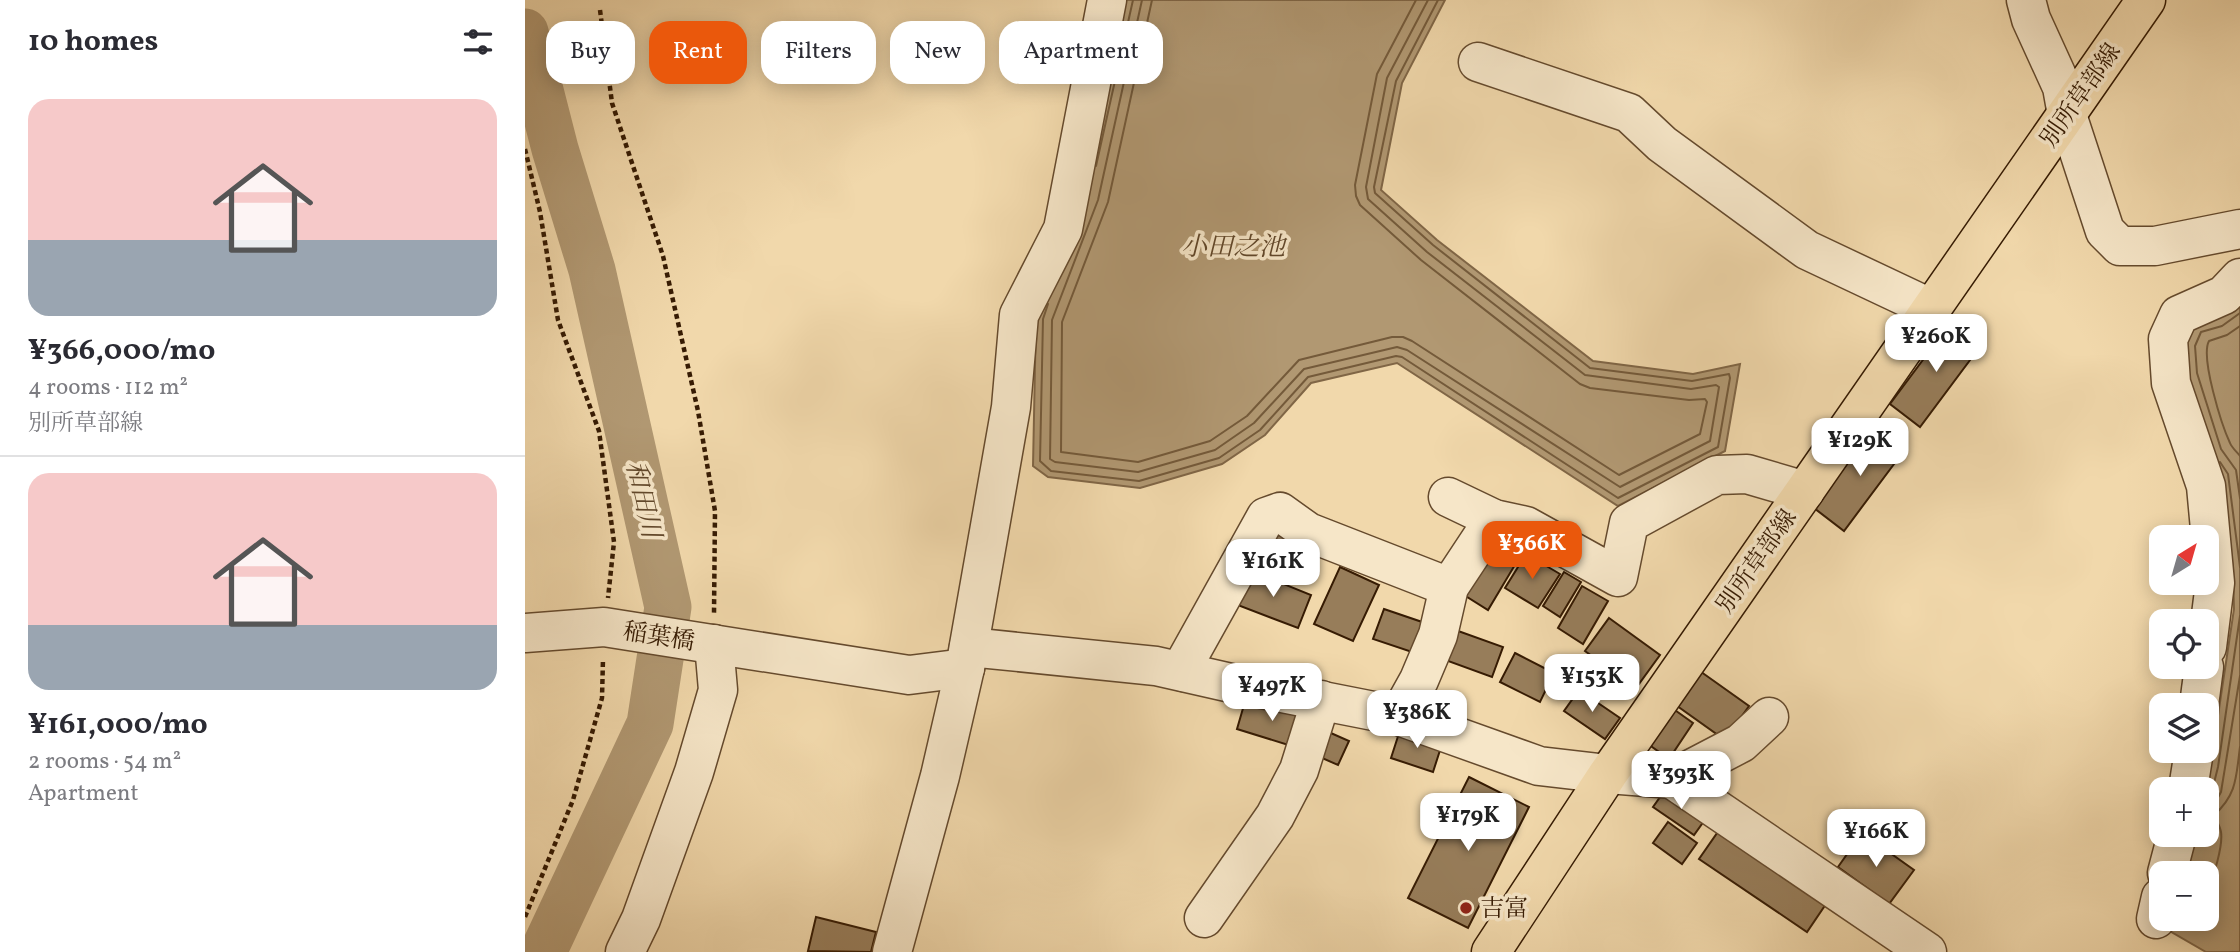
<!DOCTYPE html>
<html lang="en">
<head>
<meta charset="utf-8">
<style>
  :root { --surface:#fff; --page:#f2f2f3; --text:#2b2b33; --muted:#7c7c81; --line:#e1e1e2; --accent:#ea580c }
  body { margin:0; font-family:Vollkorn,"Noto Serif JP",serif; background:var(--page); color:var(--text); height:100vh; display:flex; flex-direction:column; font-size:26px; white-space:nowrap }
  * { box-sizing:border-box; margin:0 }
  p { font-size:23px; color:var(--muted) }
  .icon { flex:none; width:38px; height:38px; fill:none; stroke:currentColor; stroke-width:2; stroke-linecap:round; stroke-linejoin:round }
  .map { position:relative; flex:1; overflow:hidden }
  .sheet { display:flex; flex-direction:column; background:var(--surface); width:525px }
  .sheet>* { flex:none }
  .banner { position:absolute; left:21px; top:21px; width:665px; height:63px; display:flex; gap:14px }
  .needle { width:46px; rotate:37deg }
  .fabs { position:absolute; left:1624px; top:525px; display:grid; gap:14px }
  .fabs a { display:grid; place-items:center; width:70px; height:70px; border-radius:14px; background:var(--surface); box-shadow:0 4px 18px #0003; font-size:35px }
  .price { position:absolute; translate:-50% -60px; padding:0 16px; border-radius:14px; background:#fff; color:#222; font-size:23px; line-height:46px; filter:drop-shadow(0 2px 4px #0008) }
  .price::after { content:''; position:absolute; left:50%; top:42px; width:21px; height:16px; margin-left:-10px; background:inherit; clip-path:polygon(0 0,100% 0,50% 100%) }
  .price.current { background:var(--accent); color:#fff }
  ul { padding:0; list-style:none }
  li { display:grid; align-content:center; gap:14px; height:371px; padding:0 28px }
  li+li { border-top:2px solid var(--line) }
  li span { display:grid; place-items:center; height:217px; border-radius:21px; color:#555 }
  li>.icon { margin-inline-start:auto }
  span .icon { width:126px; height:126px; fill:#fffc; stroke-width:1 }
  li b { font-size:30px }
  h2 { display:flex; justify-content:space-between; align-items:center; height:84px; padding:0 28px; font-size:30px }
  .pill { padding:0 24px; border-radius:21px; background:var(--surface); box-shadow:0 4px 18px #0003; font-size:24px; line-height:63px }
  .pill.current { background:var(--accent); color:#fff }
  main { display:flex; flex:1; min-height:0 }
  .map>svg:first-child { display:block }
  .water { fill:#b19872; stroke:#806646; stroke-width:2 }
  .lines { fill:none; stroke-linecap:round; stroke-linejoin:round }
  .shore { stroke:#745a3a; stroke-width:2 }
  .river { stroke:#b19872; stroke-width:47 }
  .building { fill:#977d5a; stroke:#361b03; stroke-width:2 }
  .minor-casing { stroke:#654a2d; stroke-width:41 }
  .major-casing { stroke:#361b03; stroke-width:41 }
  .path { stroke:#361b03; stroke-width:4.5; stroke-dasharray:5 3.5; stroke-linecap:butt }
  .minor { stroke:#f6e6c8; stroke-width:38 }
  .major { stroke:#f1d8ab; stroke-width:38 }
  .poi-dot { fill:#8f2418; stroke:#f6e6c8; stroke-width:2.5 }
  .labels { text-anchor:middle; stroke-width:7; stroke-linejoin:round; paint-order:stroke }
  .street-label { font-size:24px; fill:#361b03; stroke:#f6e6c8 }
  .poi-label { font-size:24px; fill:#361b03; stroke:#f6e6c8; text-anchor:start }
  .water-label { font-size:26px; font-style:italic; fill:#61472a; stroke:#f6e6c8 }
</style>
</head>
<body>
<main>
<section class="sheet">
<h2>10 homes<svg class="icon" aria-label="filters" viewBox="0 0 24 24"><path d="M4 7h16M4 17h16"/><circle cx="9" cy="7" r="2"/><circle cx="15" cy="17" r="2"/></svg></h2>
<ul>
<li><span style="background:linear-gradient(#f6c9c9 65%,#9aa5b1 0)"><svg class="icon" aria-label="home" viewBox="0 0 24 24"><path d="M3 11l9-7 9 7M6 9v11h12V9"/></svg></span><div><b>¥366,000/mo</b><p>4 rooms · 112 m²</p><p>別所草部線</p></div></li>
<li><span style="background:linear-gradient(#f6c9c9 70%,#9aa5b1 0)"><svg class="icon" aria-label="home" viewBox="0 0 24 24"><path d="M3 11l9-7 9 7M6 9v11h12V9"/></svg></span><div><b>¥161,000/mo</b><p>2 rooms · 54 m²</p><p>Apartment</p></div></li>
</ul>
</section>
<div class="map">
<svg width="1715" height="952" viewBox="0 0 1715 952">
  <rect width="100%" height="100%" fill="#f1d8ab"/>
  <filter id="stains"><feTurbulence type="fractalNoise" baseFrequency=".00286" numOctaves="4"/><feColorMatrix values="0 0 0 0 .2 0 0 0 0 .09 0 0 0 0 .02 0 0 0 .5 -.17"/></filter>
  <radialGradient id="worn" r=".72"><stop offset=".6" stop-color="#630" stop-opacity="0"/><stop offset="1" stop-color="#630" stop-opacity=".3"/></radialGradient>
  <g class="water">
    <path d="M601,0H920L877,83L856,190L912,240L1068,361L1168,374L1215,364L1200,451L1093,506L872,363L786,383L740,435L697,464L615,488L523,477L508,466L511,317L558,196Z"/>
    <path d="M1715,293V952H1681L1643,930L1647,919H1682V873H1661L1670,835H1682V789L1709,609L1708,568L1696,475L1657,376L1664,320Z"/>
  </g>
  <g class="lines">
    <g class="shore">
      <path d="M617,0L573,200L527,320L525,459L530,462L613,472L690,450L729,423L779,369L872,347L882,350L1095,487L1185,441L1194,387L1191,385L1166,389L1060,375L902,252L843,199L841,187L862,78L903,0"/>
      <path d="M627,0L583,202L537,322L536,452L613,462L685,441L722,416L774,360L867,337H878L887,341L1094,475L1175,434L1182,402L1180,399L1164,400L1065,388L1055,384L896,260L835,205L831,196L830,185L852,74L891,0"/>
      <path d="M571,166L608,0"/>
      <path d="M523,304L518,319L515,461L526,471L614,481L694,458L735,430L783,377L871,356L877,357L1093,498L1193,447L1205,378L1204,374L1167,381L1065,368L908,245L850,193L849,187L871,81L913,0"/>
      <path d="M1715,313L1697,326L1676,332L1670,346L1672,373L1696,449L1711,470L1715,498"/>
      <path d="M1715,326L1702,335L1684,341C1675,357 1697,426 1705,443C1707,448 1712,452 1715,456"/>
      <path d="M1695,462L1703,474L1715,567"/>
      <path d="M1682,796L1687,791L1693,767L1715,616"/>
      <path d="M1682,805L1691,801L1696,792L1715,676"/>
      <path d="M1682,889C1689,878 1698,845 1696,832C1695,826 1691,820 1689,815C1712,795 1711,777 1715,747"/>
    </g>
    <path class="river" d="M0,32L30,149L67,270L143,607L125,724L18,952"/>
  </g>
  <g class="building">
    <path d="M1427,321L1457,344L1395,427L1365,404Z"/>
    <path d="M1351,425L1381,448L1319,531L1289,508Z"/>
    <path d="M970,524L1003,543L963,610L931,590Z"/>
    <path d="M747,526L794,551L779,580L732,555Z"/>
    <path d="M1001,554L1035,574L1013,608L980,588Z"/>
    <path d="M815,567L854,585L828,641L789,624Z"/>
    <path d="M724,570L786,595L773,628L710,604Z"/>
    <path d="M1039,572L1056,582L1035,617L1018,606Z"/>
    <path d="M1057,586L1083,601L1058,644L1033,628Z"/>
    <path d="M859,609L900,623L890,653L848,639Z"/>
    <path d="M1084,618L1135,655L1111,688L1060,651Z"/>
    <path d="M922,627L978,647L967,677L912,657Z"/>
    <path d="M990,653L1029,673L1015,702L975,682Z"/>
    <path d="M1172,669L1224,706L1200,740L1148,703Z"/>
    <path d="M1054,690L1095,718L1080,739L1039,711Z"/>
    <path d="M721,698L782,716L773,748L712,729Z"/>
    <path d="M1147,708L1168,723L1144,759L1123,744Z"/>
    <path d="M876,727L918,741L908,772L866,758Z"/>
    <path d="M799,730L824,741L813,765L788,754Z"/>
    <path d="M944,777L1004,807L943,928L883,898Z"/>
    <path d="M1143,786L1184,814L1169,835L1128,807Z"/>
    <path d="M1143,822L1172,843L1157,864L1128,843Z"/>
    <path d="M1197,826L1305,898L1282,932L1174,859Z"/>
    <path d="M1337,833L1389,870L1364,904L1313,867Z"/>
    <path d="M291,917L351,932L346,952L283,951Z"/>
  </g>
  <g class="lines">
    <g class="minor-casing">
      <g id="minor">
        <path d="M1501,0L1506,19L1537,87L1542,115L1580,231L1595,246H1630L1715,229"/>
        <path d="M953,62L1104,113L1137,144L1282,250L1407,309"/>
        <path d="M923,497L969,519L1001,526L1093,577L1104,523L1192,475L1222,474L1280,491"/>
        <path d="M0,633L79,627L384,675L440,668"/>
        <path d="M444,647L631,666L706,683L874,716L1014,766L1083,774L1147,779L1216,743L1244,717"/>
        <path d="M1682,647L1690,583L1681,486L1646,383L1643,339L1654,315L1699,295L1715,278"/>
        <path d="M659,672L662,659L741,517L755,512L783,532L924,587"/>
        <path d="M1674,705L1679,667"/>
        <path d="M874,716L894,680L913,635L924,587L969,519"/>
        <path d="M1147,779L1402,952"/>
        <path d="M1663,789L1669,751"/>
        <path d="M1642,873L1652,835"/>
        <path d="M679,918L750,816L774,770L796,700"/>
        <path d="M1631,919L1636,897"/>
        <path d="M100,952L116,919L169,772L193,690L189,644"/>
        <path d="M367,952L415,776L440,668L486,407L494,315L538,229L582,0"/>
      </g>
    </g>
    <g class="major-casing">
      <path id="major" d="M966,952L1083,774L1621,0"/>
    </g>
    <g class="path">
      <path d="M75,10L87,103L138,256L173,411L190,511L189,614"/>
      <path d="M0,149L15,212L33,320L74,431L89,542L83,598"/>
      <path d="M0,917L48,800L77,698L78,659"/>
    </g>
    <use href="#minor" class="minor"/>
    <use href="#major" class="major"/>
  </g>
  <circle class="poi-dot" cx="941" cy="908" r="7"/>
  <g class="labels">
    <g class="street-label">
      <text transform="translate(1555 95) rotate(-55)" y="8">別所草部線</text>
      <text transform="translate(1231 561) rotate(-55)" y="8">別所草部線</text>
      <text transform="translate(134 636) rotate(9)" y="8">稲葉橋</text>
    </g>
    <g class="poi-label">
      <text x="955" y="916">吉富</text>
    </g>
    <g class="water-label">
      <text x="708" y="255">小田之池</text>
      <text transform="translate(119 499) rotate(77)" y="9">和田川</text>
    </g>
  </g>
  <rect width="100%" height="100%" filter="url(#stains)"/>
  <rect width="100%" height="100%" fill="url(#worn)"/>
</svg>
<div class="fabs">
<a><svg class="needle" viewBox="-14 -14 28 28"><path d="M0-13l5 13h-10z" fill="#e53935"/><path d="M0 13l5-13h-10z" fill="#7c7c81"/></svg></a>
<a><svg class="icon" aria-label="locate" viewBox="0 0 24 24"><circle cx="12" cy="12" r="6"/><path d="M12 2v4M12 18v4M2 12h4M18 12h4"/></svg></a>
<a><svg class="icon" aria-label="layers" viewBox="0 0 24 24"><path d="M12 4l9 5-9 5-9-5zM3 14l9 5 9-5"/></svg></a>
<a>+</a>
<a>−</a>
</div>
<b class="price" style="left:1411px;top:374px">¥260K</b>
<b class="price" style="left:1335px;top:478px">¥129K</b>
<b class="price current" style="left:1007px;top:581px">¥366K</b>
<b class="price" style="left:748px;top:599px">¥161K</b>
<b class="price" style="left:1067px;top:714px">¥153K</b>
<b class="price" style="left:747px;top:723px">¥497K</b>
<b class="price" style="left:892px;top:750px">¥386K</b>
<b class="price" style="left:1156px;top:811px">¥393K</b>
<b class="price" style="left:943px;top:853px">¥179K</b>
<b class="price" style="left:1351px;top:869px">¥166K</b>
<div class="banner">
<a class="pill">Buy</a>
<a class="pill current">Rent</a>
<a class="pill">Filters</a>
<a class="pill">New</a>
<a class="pill">Apartment</a>
</div>
</div>
</main>
</body>
</html>
